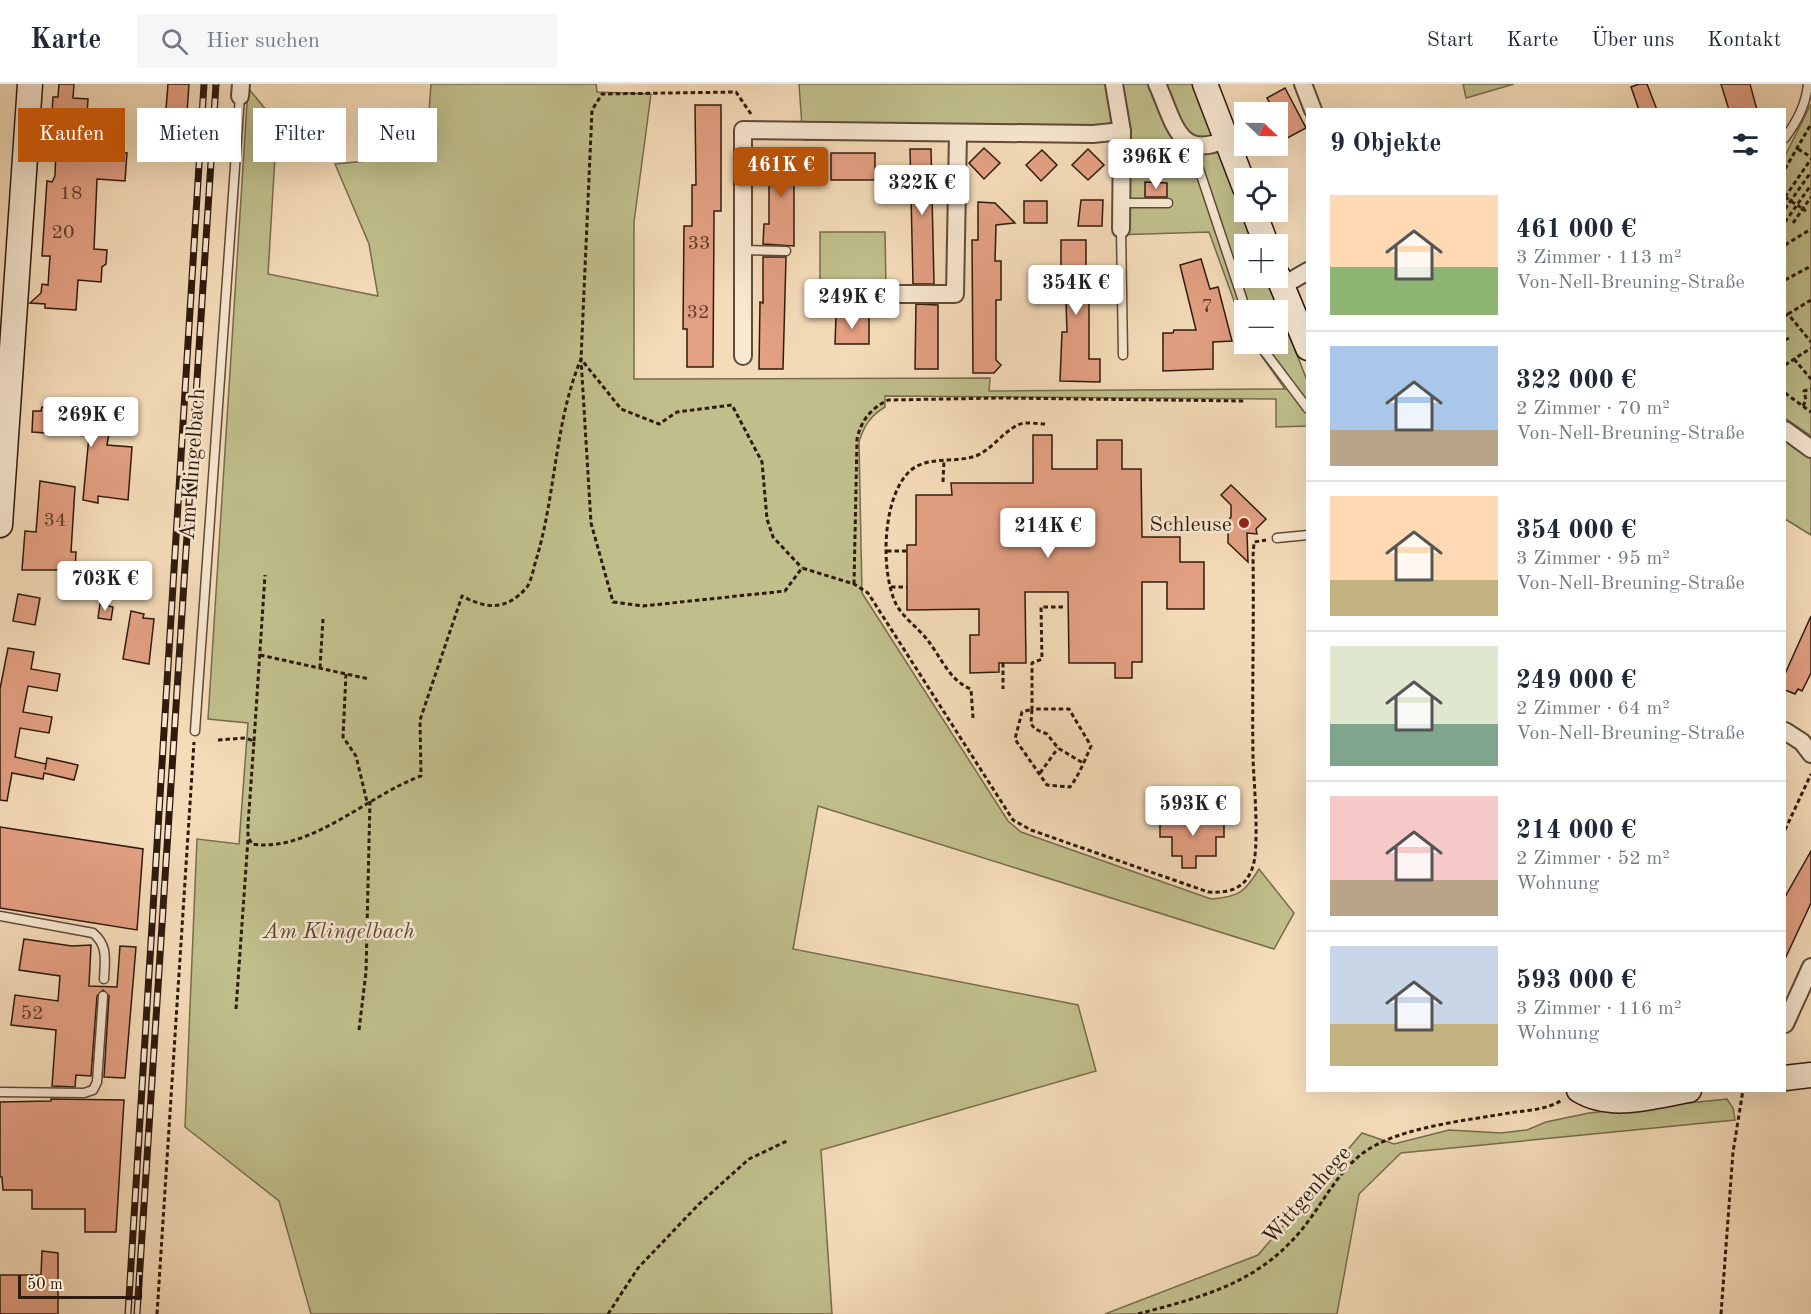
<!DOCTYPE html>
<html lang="de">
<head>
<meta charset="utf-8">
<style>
  :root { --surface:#fff; --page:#f6f6f7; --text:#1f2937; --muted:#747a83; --line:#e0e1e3; --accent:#b45309 }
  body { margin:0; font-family:"Old Standard TT",serif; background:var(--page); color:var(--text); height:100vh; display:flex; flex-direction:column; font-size:22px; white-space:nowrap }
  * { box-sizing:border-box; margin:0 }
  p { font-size:20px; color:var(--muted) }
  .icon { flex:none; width:33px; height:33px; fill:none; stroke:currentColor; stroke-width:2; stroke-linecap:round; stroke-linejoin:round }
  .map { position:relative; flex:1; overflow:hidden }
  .side { position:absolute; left:1306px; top:24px; width:480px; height:984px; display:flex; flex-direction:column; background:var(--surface); border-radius:0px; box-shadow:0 6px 24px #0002 }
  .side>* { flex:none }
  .top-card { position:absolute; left:18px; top:24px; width:570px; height:54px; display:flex; gap:12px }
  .needle { width:39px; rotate:112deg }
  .tools { position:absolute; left:1234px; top:18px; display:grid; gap:12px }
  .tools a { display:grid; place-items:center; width:54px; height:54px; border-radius:0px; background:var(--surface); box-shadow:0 6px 24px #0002; font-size:30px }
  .scale { position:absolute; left:18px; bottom:15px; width:124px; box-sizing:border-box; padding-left:6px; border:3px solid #2f1a0d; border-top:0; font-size:16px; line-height:21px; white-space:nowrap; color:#2f1a0d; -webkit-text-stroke:4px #f8e8d2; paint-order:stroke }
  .price { position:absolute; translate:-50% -51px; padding:0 14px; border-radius:6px; background:#fff; color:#222; font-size:20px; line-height:39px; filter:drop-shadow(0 2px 3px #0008) }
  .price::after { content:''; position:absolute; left:50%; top:36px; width:18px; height:14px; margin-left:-9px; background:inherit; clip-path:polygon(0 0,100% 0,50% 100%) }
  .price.on { background:var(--accent); color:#fff }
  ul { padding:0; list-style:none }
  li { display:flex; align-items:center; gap:18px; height:150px; padding:0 24px }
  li+li { border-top:2px solid var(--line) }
  li span { display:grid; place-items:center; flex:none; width:168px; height:120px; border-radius:0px; color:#555 }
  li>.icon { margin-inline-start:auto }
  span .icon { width:72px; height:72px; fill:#fffc; stroke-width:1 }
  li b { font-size:26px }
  h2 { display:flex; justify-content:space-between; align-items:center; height:72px; padding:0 24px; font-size:26px }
  .chip { padding:0 21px; border-radius:0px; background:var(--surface); box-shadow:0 6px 24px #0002; font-size:21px; line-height:54px }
  .chip.on { background:var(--accent); color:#fff }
  header { display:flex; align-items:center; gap:36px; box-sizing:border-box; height:84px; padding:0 30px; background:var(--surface); border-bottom:2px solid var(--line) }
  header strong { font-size:28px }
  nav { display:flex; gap:33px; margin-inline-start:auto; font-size:21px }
  .search { width:420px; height:54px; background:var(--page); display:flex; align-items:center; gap:15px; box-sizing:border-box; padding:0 21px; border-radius:0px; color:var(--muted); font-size:22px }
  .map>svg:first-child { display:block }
  .green { fill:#c0bf8c; stroke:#786c4c; stroke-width:1.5 }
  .building { fill:#e4a083; stroke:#2f1a0d; stroke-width:1.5 }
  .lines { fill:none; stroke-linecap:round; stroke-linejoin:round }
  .lane-casing { stroke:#604a38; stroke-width:11 }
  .street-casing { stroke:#604a38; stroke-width:20 }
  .secondary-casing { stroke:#2f1a0d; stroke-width:27 }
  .path { stroke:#2f1a0d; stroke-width:3; stroke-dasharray:4.5 3; stroke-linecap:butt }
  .lane { stroke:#f8e8d2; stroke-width:8 }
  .street { stroke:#f8e8d2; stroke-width:16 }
  .secondary { stroke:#f8e8d2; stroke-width:24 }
  .rail-casing { stroke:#2f1a0d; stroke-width:7 }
  .rail { stroke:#f8e8d2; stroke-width:4.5; stroke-dasharray:14; stroke-linecap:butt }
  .poi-dot { fill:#8f2418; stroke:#f8e8d2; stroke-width:2 }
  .labels { text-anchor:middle; stroke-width:5; stroke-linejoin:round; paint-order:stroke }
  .number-label { font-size:20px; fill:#5c3c2a }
  .street-label { font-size:22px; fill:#2f1a0d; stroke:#f8e8d2 }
  .poi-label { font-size:22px; fill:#2f1a0d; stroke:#f8e8d2; text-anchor:end }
  .park-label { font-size:22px; font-style:italic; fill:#5a4c33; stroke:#f8e8d2 }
</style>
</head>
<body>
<header>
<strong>Karte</strong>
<div class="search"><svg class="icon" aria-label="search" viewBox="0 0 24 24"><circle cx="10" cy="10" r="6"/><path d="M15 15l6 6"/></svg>Hier suchen</div>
<nav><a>Start</a><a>Karte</a><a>Über uns</a><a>Kontakt</a></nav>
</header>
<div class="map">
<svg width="1811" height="1230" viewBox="0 0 1811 1230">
  <rect width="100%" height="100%" fill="#f5dcb9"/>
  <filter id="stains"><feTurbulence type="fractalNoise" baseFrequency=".00333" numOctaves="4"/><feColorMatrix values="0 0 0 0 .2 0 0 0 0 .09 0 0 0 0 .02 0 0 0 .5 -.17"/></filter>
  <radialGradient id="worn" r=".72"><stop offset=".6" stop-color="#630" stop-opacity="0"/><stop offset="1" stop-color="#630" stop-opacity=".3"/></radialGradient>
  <g class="green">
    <path d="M431,0H596L597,8L651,10L634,138V295L990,294L989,307L1285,305L1253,260H1278V226H1245V247L1209,148L1114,151V56H803L799,0H1192L1254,160H1245V194H1267L1308,299V342L1276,343V315L885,312V323C870,332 864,342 859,358L862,509L1008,737L1021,748L1211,815C1239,813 1245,808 1259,785L1294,829L1274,865L818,722L793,865L1078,921L1096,987L821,1066L832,1230H311L279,1117L185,1043L197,755L239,760L248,639L208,635L248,4L277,39L268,190L378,212L369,160L335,80L432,71L428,42Z"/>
    <path d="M1463,0H1514L1466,14Z"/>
    <path d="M1811,20V352L1785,334V72Z"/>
    <path d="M820,148H885L886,204H820Z"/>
    <path d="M1785,353L1811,372V451L1785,435Z"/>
    <path d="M1727,1015L1733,1024L1735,1036L1401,1069L1359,1110L1337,1230H1105L1258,1171L1362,1049L1394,1060L1449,1046L1501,1049L1527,1046L1546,1038L1589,1029Z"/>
  </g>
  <g class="building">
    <path d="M59,0H74L73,14L88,15L86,45H91V67L127,69L125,97L97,95L94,165L107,166L106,180L102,183L101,198L78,196L76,226L45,224V220L30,219L41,209L42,200L48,201L50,172H42L47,97L52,98L55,92L56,63H50L53,13H58Z"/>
    <path d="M168,0H189L187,29L166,25Z"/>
    <path d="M1639,0H1647L1657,26H1639L1631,3Z"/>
    <path d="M1721,0H1750L1757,26H1729Z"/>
    <path d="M1285,4L1306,44L1278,59V28H1275L1267,14Z"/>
    <path d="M695,21H721V127H714V135L713,283H687V245H683L684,142H692V101H696Z"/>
    <path d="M363,25L408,28V30L415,31L414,51H410V61L361,58Z"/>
    <path d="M769,64L794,65V162L763,160L764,140H769Z"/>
    <path d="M984,64L1000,79L984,95L969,79Z"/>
    <path d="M910,65H931L934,200H913Z"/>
    <path d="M1088,65L1104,81L1088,96L1072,81Z"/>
    <path d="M1042,66L1057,81L1041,97L1026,81Z"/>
    <rect x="831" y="69" width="44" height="27"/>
    <path d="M1145,98L1167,99V113H1145Z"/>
    <path d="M1081,116H1103L1102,142H1078Z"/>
    <rect x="1024" y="117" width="23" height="22"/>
    <path d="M978,118L995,119L1015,139L996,141L995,177H1001V216H996V276L1001,281L994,289H973L972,156H978Z"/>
    <path d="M1061,156H1086V196H1089V275H1100V298L1060,297L1062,248H1067L1066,217L1061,216Z"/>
    <path d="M763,173H786L783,285H759L760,218L763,219Z"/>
    <path d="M1201,175L1210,205L1218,203L1232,257L1213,258V285L1163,287V249H1173L1174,246H1196L1180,181Z"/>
    <path d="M916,220L938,221V285H915Z"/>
    <path d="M836,232H869V260H835Z"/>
    <path d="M53,320L113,328L107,361L132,363L128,416L98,412V419L83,416L89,352L32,348L33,327H41L42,323L53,324Z"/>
    <path d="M1033,351H1052V385H1097V356H1122V385H1141L1142,453H1180V478H1204V525H1167V498H1142V578H1132V594H1115V579H1069L1068,508H1025L1026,579H999V588L970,589V551H979V525L907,526V461H916V411H952L951,399H1033Z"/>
    <path d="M40,397L75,403L71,468H76L75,486H22L25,447L36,448Z"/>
    <path d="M1231,401L1266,435L1256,445L1257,450L1247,449L1248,478L1228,459V449L1222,443L1231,433V421L1221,411Z"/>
    <path d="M18,510L40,514L35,541L13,537Z"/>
    <path d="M100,520L113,523L111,536L98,534Z"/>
    <path d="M131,527L144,530L143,534L154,535L149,580L123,575Z"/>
    <path d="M1811,532V589L1802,607L1798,605L1795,610L1785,606V590Z"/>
    <path d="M8,564L34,568L31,585L60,590L57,607L28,602L23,628L52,633L49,649L20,644L15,673L46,680L45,686L47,674L78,681L74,696L44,689L43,695L12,689L7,717L0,716V605Z"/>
    <path d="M1160,734H1224V753H1216V772H1196V784H1182V772H1172V753H1160Z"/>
    <path d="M0,743L143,765L137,846L0,824Z"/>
    <path d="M1811,767V819L1785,875V813Z"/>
    <path d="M24,855L72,862L91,861L89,902L117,903L120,862L136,863L125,994L104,993L109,912L103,906L97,912L91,992L76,991L75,1003L52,1002L56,946L11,941L15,911L58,917L60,892L19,886Z"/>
    <path d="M51,1015L124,1016L116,1148H85V1125H32V1106H3L2,1093H0V1018L51,1017Z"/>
    <path d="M42,1167L58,1169V1230H0V1191H41Z"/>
  </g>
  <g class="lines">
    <g class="lane-casing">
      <g id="lane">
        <path d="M1785,54C1797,37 1806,21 1808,0"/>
        <path d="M1199,63L1198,82L1246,226"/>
        <path d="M1121,119H1168"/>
        <path d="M1121,145L1123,271"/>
        <path d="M743,166L786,167"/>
        <path d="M1259,260L1308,325"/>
        <path d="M1277,454L1308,451"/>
        <path d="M195,647L240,12"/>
        <path d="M0,832L93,849C108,861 105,876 104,895"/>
        <path d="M0,1008L84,1009L93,1006L97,998L103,912"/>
      </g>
    </g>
    <g class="street-casing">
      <g id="street">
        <path d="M1114,0L1122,47"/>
        <path d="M1157,0C1174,37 1178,78 1226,55"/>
        <path d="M1303,0L1313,26"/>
        <path d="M240,12L241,0"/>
        <path d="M1282,202L1308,187"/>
        <path d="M822,210H955L958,49"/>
        <path d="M743,272V46L1093,50L1122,47L1121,145"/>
        <path d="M1785,346L1811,365"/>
        <path d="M1785,647L1802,658L1811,670"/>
        <path d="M1785,940L1811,883"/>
      </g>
    </g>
    <g class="secondary-casing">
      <g id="secondary">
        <path d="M1205,0L1245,104"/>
        <path d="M1254,128L1266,160"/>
        <path d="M1278,192L1308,264"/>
        <path d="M0,441L30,0"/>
        <path d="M1785,994L1811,991"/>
        <path d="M1579,1006C1612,1026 1653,1012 1689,1006"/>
      </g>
    </g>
    <g class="path">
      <path d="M751,30L736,8L602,10L592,26L581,275L591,439L613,518L643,522L785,507L802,484L854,500L868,509L1013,736L1031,746L1208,808C1228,809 1244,806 1252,785C1260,766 1254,699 1253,675C1252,608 1254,540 1253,472L1254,458L1266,456"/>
      <path d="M1798,65L1811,73"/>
      <path d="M1785,85L1811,40"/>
      <path d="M1785,113L1811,75"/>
      <path d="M1785,113L1806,127"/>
      <path d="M1785,125L1811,88"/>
      <path d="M1785,138L1811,101"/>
      <path d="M1793,139L1811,113"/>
      <path d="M1785,161L1811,145"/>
      <path d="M1785,196L1811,182"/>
      <path d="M1788,230L1811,216"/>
      <path d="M1785,232L1788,230L1811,258"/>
      <path d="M1785,256L1789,254"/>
      <path d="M1794,275L1811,295"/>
      <path d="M1785,281L1811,264"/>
      <path d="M1785,309L1811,328"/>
      <path d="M1803,322L1806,316L1804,307L1811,305"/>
      <path d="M943,398L944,376"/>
      <path d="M887,467H907"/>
      <path d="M854,500L857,355C861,337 870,325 888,316L1002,314L1245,317"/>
      <path d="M891,503H907"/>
      <path d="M1063,523H1041L1042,575L1032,579V625H1069L1091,662C1085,676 1079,691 1070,703L1047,701L1015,655L1022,628L1032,625L1031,640L1035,645L1047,650L1058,664L1083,679"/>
      <path d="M260,571L369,595"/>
      <path d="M1003,579V605"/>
      <path d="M320,584L323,535"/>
      <path d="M346,590L343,653L356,672L367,718"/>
      <path d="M973,634L971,605C951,598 941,574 929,558C920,545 904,535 896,520C880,487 882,411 911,386C930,371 957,380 978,371C993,364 1003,348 1018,341C1025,337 1037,340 1045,340"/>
      <path d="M218,656L245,654L254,657L248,741V753L252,760C310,769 368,711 421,692L420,636L462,512C486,525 507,527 527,503C532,496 534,481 537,473C556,408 555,337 581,275L621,325L659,340L677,328L732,321L762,378L767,435L773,453L802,484"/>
      <path d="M254,657L265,491"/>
      <path d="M1040,689L1058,664"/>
      <path d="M1785,746L1811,690"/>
      <path d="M236,925L248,755"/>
      <path d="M359,946L366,888L370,716"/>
      <path d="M157,1230L194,658"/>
      <path d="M608,1230L638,1184L699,1120L749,1075L787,1057"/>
      <path d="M1138,1230C1201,1213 1254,1201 1299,1149C1324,1120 1340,1079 1376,1061C1412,1042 1469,1036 1509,1029C1527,1026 1547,1026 1562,1016"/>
      <path d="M1721,1230L1733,1068L1743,1006"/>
    </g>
    <use href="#lane" class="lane"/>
    <use href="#street" class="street"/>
    <use href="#secondary" class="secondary"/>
    <g class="rail-casing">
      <g id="rail">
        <path d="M128,1230L204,0"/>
        <path d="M137,1230L216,0"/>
      </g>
    </g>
    <use href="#rail" class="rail"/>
  </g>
  <circle class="poi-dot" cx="1244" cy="439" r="6"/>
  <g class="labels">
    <g class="number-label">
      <text x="71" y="115">18</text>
      <text x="63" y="154">20</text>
      <text x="699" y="165">33</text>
      <text x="1207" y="228">7</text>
      <text x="698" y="234">32</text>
      <text x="55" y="442">34</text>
      <text x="32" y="935">52</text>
    </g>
    <g class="street-label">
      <text transform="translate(191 380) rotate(-86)" y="8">Am Klingelbach</text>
      <text transform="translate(1306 1110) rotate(-49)" y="8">Wittgenhege</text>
    </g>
    <g class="poi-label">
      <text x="1232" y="447">Schleuse</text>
    </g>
    <g class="park-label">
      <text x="339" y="854">Am Klingelbach</text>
    </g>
  </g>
  <rect width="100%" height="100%" filter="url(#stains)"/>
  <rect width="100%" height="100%" fill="url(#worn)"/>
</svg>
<div class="tools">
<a><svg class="needle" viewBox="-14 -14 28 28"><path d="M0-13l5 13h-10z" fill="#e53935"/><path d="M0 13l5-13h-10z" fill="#747a83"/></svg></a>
<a><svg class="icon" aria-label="locate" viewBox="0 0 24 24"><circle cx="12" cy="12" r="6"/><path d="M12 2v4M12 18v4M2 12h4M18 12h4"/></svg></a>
<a>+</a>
<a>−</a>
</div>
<div class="scale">50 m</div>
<b class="price" style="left:1156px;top:106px">396K €</b>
<b class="price on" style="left:781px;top:114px">461K €</b>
<b class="price" style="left:922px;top:132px">322K €</b>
<b class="price" style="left:1076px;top:232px">354K €</b>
<b class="price" style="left:852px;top:246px">249K €</b>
<b class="price" style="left:91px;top:364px">269K €</b>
<b class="price" style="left:1048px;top:475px">214K €</b>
<b class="price" style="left:105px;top:528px">703K €</b>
<b class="price" style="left:1193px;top:753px">593K €</b>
<div class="top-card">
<a class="chip on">Kaufen</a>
<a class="chip">Mieten</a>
<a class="chip">Filter</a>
<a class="chip">Neu</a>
</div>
<section class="side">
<h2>9 Objekte<svg class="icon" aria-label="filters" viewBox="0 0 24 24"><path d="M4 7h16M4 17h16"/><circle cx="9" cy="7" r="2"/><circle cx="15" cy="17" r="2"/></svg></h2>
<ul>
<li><span style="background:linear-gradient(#ffd9b3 60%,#8fb573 0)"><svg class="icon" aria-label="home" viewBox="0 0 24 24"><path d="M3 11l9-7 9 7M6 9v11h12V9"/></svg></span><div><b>461 000 €</b><p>3 Zimmer · 113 m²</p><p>Von-Nell-Breuning-Straße</p></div></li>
<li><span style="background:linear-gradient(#a9c7e8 70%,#b9a48a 0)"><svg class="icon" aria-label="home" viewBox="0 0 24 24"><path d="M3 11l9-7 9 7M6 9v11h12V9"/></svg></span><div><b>322 000 €</b><p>2 Zimmer · 70 m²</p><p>Von-Nell-Breuning-Straße</p></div></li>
<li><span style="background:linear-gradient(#ffd9b3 70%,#c2b280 0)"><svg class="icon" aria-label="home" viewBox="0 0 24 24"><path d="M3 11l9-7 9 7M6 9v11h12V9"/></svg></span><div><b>354 000 €</b><p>3 Zimmer · 95 m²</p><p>Von-Nell-Breuning-Straße</p></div></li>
<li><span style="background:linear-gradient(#dfe7d0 65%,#7fa58c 0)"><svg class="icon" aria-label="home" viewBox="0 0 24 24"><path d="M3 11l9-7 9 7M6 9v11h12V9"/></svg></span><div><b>249 000 €</b><p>2 Zimmer · 64 m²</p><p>Von-Nell-Breuning-Straße</p></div></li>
<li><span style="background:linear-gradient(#f6c9c9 70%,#b9a48a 0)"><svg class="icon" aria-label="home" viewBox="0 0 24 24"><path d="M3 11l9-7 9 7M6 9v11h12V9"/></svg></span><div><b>214 000 €</b><p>2 Zimmer · 52 m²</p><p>Wohnung</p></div></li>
<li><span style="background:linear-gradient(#c9d6e8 65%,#c2b280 0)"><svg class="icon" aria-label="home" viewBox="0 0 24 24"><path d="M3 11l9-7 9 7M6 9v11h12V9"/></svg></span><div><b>593 000 €</b><p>3 Zimmer · 116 m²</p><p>Wohnung</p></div></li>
</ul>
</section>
</div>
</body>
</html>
